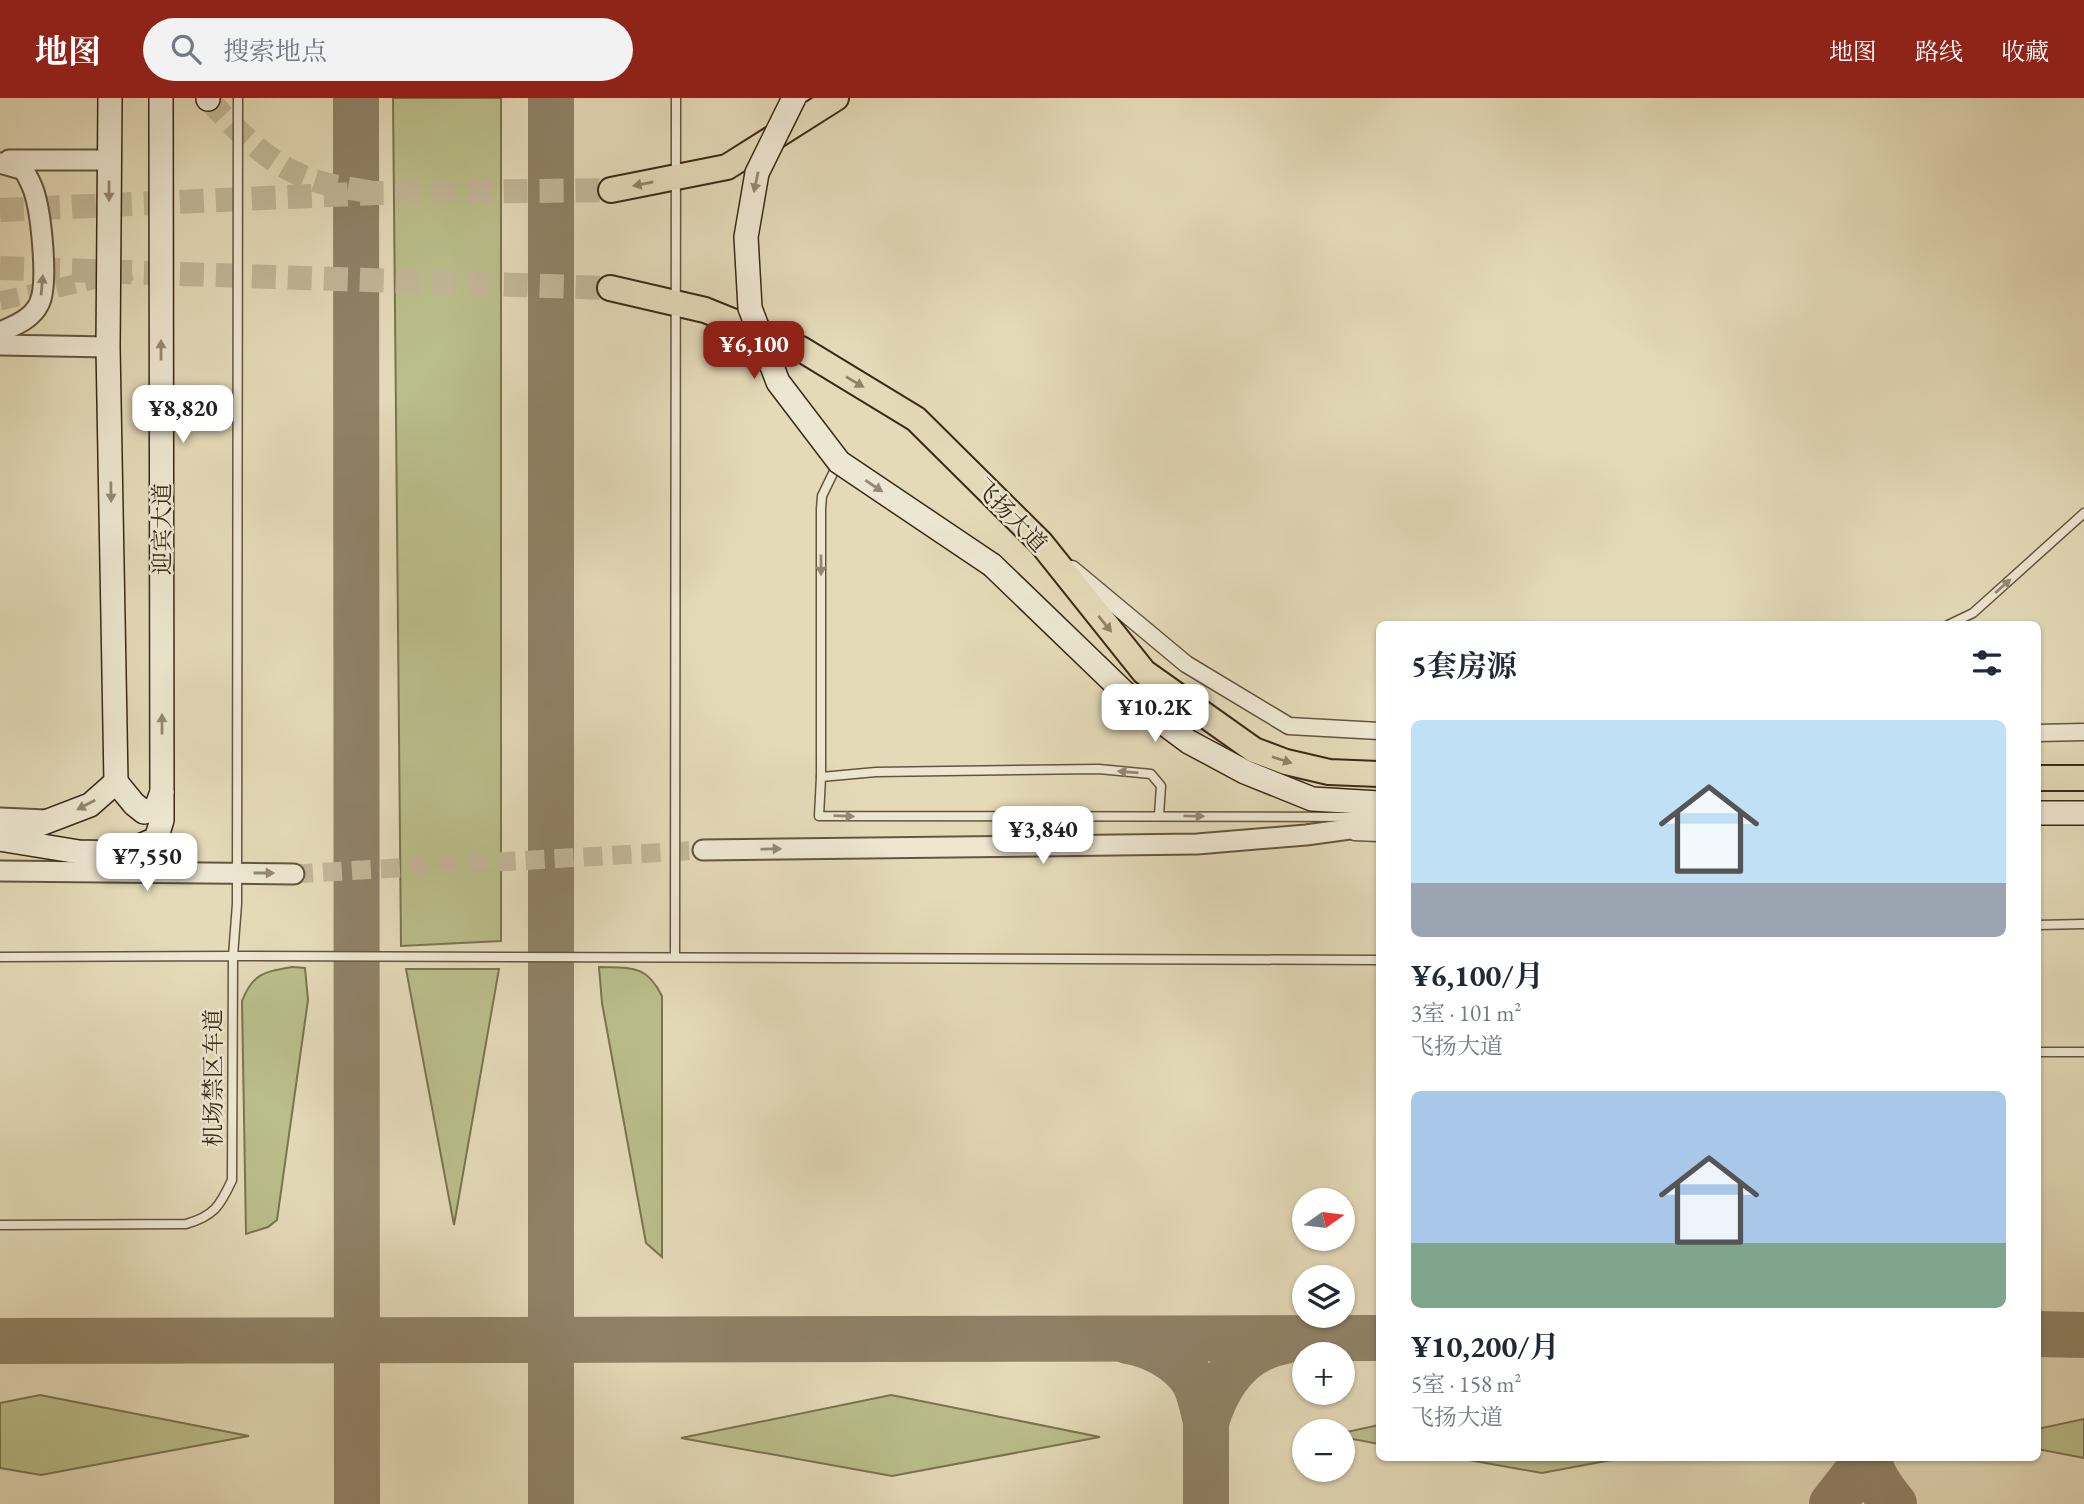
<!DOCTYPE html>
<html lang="zh">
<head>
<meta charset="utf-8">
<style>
  :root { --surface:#fff; --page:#f2f2f3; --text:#1f2937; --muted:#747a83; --accent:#8f2418 }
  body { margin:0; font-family:"EB Garamond","Noto Serif SC",serif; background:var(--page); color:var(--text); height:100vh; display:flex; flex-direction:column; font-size:26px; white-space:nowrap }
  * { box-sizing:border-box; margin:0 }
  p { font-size:23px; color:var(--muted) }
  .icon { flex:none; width:38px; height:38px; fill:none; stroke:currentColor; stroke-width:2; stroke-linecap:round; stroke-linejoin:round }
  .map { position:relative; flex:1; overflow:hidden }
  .drawer { position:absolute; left:1376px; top:523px; width:665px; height:840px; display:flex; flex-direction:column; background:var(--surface); border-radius:10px; box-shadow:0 2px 5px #0004 }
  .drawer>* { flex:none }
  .needle { width:46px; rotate:76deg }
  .buttons { position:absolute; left:1292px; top:1090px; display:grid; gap:14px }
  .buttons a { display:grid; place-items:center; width:63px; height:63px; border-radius:50%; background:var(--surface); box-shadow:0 2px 5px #0004; font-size:35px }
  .price { position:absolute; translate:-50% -60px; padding:0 16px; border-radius:14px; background:#fff; color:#222; font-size:23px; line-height:46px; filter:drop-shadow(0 2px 4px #0008) }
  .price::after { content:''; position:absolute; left:50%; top:42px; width:21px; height:16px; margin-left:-10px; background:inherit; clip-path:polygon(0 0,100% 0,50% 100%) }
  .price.selected { background:var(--accent); color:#fff }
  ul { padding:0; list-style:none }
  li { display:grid; align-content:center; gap:14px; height:371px; padding:0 35px }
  li span { display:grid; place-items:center; height:217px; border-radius:10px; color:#555 }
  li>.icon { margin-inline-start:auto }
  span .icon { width:126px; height:126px; fill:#fffc; stroke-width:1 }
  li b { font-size:30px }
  h2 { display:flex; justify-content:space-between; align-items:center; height:84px; padding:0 35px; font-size:30px }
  header { display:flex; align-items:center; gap:42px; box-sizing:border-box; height:98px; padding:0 35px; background:var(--accent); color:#fff }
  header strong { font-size:33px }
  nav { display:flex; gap:38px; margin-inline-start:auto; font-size:24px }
  .search { width:490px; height:63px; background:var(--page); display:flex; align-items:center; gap:18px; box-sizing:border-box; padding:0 24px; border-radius:38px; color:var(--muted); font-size:26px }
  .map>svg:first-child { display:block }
  .green { fill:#babe8b; stroke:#7a7450; stroke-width:2 }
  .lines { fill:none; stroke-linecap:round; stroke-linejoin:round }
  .taxiway { stroke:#908267; stroke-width:46 }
  .tertiary-tunnel { stroke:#c2b798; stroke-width:19; stroke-dasharray:19 10; stroke-linecap:butt }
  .secondary-tunnel { stroke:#c2b798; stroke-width:23; stroke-dasharray:23 11; stroke-linecap:butt }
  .primary-tunnel { stroke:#c2b798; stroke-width:24; stroke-dasharray:24 12; stroke-linecap:butt }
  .service-casing { stroke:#65553e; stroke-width:11 }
  .minor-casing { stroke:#65553e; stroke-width:19 }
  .tertiary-casing { stroke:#65553e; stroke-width:23 }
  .secondary-casing { stroke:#3b2916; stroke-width:26 }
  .primary-casing { stroke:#3b2916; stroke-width:28 }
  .service { stroke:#ede7d1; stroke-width:8 }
  .minor { stroke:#ede7d1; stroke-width:16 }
  .tertiary { stroke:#ede7d1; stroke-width:19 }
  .secondary { stroke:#ede7d1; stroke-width:23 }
  .primary { stroke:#e4dab8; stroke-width:24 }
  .secondary-bridge-casing { stroke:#3b2916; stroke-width:26; stroke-linecap:butt }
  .secondary-bridge { stroke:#ede7d1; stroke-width:23 }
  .oneway { fill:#948874 }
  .oneway2 { fill:#908267 }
  .labels { text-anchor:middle; stroke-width:5; stroke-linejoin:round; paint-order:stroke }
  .street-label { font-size:23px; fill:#3b2916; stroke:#ede7d1 }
</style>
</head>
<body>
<header>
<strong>地图</strong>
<div class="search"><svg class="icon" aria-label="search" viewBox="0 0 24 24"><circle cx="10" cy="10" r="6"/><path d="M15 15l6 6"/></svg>搜索地点</div>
<nav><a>地图</a><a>路线</a><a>收藏</a></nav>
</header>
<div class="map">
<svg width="2084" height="1406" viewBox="0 0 2084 1406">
  <rect width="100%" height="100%" fill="#e4dab8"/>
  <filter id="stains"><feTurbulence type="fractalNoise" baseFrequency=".00286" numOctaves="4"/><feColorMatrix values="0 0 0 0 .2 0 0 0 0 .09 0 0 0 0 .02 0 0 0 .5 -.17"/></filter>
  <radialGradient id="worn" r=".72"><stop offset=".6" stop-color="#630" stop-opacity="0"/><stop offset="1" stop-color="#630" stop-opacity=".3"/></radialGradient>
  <g class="green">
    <path d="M393,0H501V843L401,848Z"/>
    <path d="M292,869L305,870L308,902L277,1122L268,1129L246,1136L242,903C253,875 264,874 292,869Z"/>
    <path d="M599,869C631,870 646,866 662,898V1159L646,1145L602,905Z"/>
    <path d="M406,871H499L454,1127Z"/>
    <path d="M40,1297L249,1338L41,1377L0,1370V1305Z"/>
    <path d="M891,1297L1100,1339L892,1378L681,1340Z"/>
    <path d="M2084,1321V1360L2037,1351V1331Z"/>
    <path d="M1379,1327V1346L1342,1339V1335Z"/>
    <path d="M1458,1360H1622L1542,1375Z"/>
  </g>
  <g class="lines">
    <g class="taxiway">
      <path d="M356,0L357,1406"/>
      <path d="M2037,1236L2084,1237"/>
      <path d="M0,1243L1379,1240"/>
      <path d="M1128,1243C1152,1247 1179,1261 1193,1282C1200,1294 1203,1311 1206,1324C1218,1285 1241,1250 1285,1243"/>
      <path d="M1206,1324V1406"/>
      <path d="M1868,1360C1872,1378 1882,1392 1894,1406"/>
      <path d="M551,1406V0"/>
      <path d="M1832,1406L1857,1374L1861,1360"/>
    </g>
    <g class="tertiary-tunnel">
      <path d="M0,203L132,173"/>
      <path d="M294,776L703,752"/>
    </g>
    <path class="secondary-tunnel" d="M208,1C239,35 271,69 316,83C335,89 356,91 376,95"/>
    <g class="primary-tunnel">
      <path d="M0,112L376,95L611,92"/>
      <path d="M0,170L610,190"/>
    </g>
    <g class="service-casing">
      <g id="service">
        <path d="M238,0L237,806L233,858L1379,862"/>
        <path d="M837,367L822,398L821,411V679L819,718L1379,719"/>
        <path d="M1948,527L1973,515L2084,415"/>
        <path d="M821,679L876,674L1099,671L1151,676L1161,688L1159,717"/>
        <path d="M1354,738L1379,739"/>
        <path d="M2037,827L2084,826"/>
        <path d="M0,859L233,858L232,1082C220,1108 214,1118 186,1126L0,1127"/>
        <path d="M675,859L676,0"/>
        <path d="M2037,954H2084"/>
      </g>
    </g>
    <g class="minor-casing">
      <g id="minor">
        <path d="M1072,471L1186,566L1289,628L1379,633"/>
        <path d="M2037,635L2084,634"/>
      </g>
    </g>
    <g class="tertiary-casing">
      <g id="tertiary">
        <path d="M9,62H109"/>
        <path d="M0,65L24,72C28,80 33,88 35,97C41,118 49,187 39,206C32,221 14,228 0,234"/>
        <path d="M0,247L108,249"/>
        <path d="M0,720L46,722"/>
        <path d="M703,752L1197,746L1306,737L1379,727"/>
        <path d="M0,773L294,776"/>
      </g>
    </g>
    <g class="secondary-casing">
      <g id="secondary">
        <path d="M110,0L108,249L116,684"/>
        <path d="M208,0V1"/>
        <path d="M992,467L1131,601L1189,644L1245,674L1312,701L1379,705"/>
        <path d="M116,684L134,706L144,714L156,710L162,694"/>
        <path d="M2037,715H2084"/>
        <path d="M0,741L79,754L123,755L156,741L162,722L161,0"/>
        <path d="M1,741L90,707L116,684"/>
      </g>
    </g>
    <g class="primary-casing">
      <g id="primary">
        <path d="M611,92L727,69L836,0"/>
        <path d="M610,190L705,212L801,251L916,321L1041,445L1144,574L1254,652L1286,664L1329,674L1379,676"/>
        <path d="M2037,680H2084"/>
      </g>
    </g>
    <use href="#service" class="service"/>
    <use href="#minor" class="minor"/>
    <use href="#tertiary" class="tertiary"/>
    <use href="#secondary" class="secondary"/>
    <use href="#primary" class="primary"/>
    <g class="secondary-bridge-casing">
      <path id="secondary-bridge" d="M794,0L757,75L746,139L750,210L778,284L839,364L992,467"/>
    </g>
    <use href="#secondary-bridge" class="secondary-bridge"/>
  </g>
  <defs><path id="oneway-solid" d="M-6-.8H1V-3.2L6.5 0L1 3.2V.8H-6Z" transform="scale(1.75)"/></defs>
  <g class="oneway">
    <use href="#oneway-solid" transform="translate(756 84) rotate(102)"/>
    <use href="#oneway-solid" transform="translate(109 93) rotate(90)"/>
    <use href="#oneway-solid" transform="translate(42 187) rotate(-85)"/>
    <use href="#oneway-solid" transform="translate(161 252) rotate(-90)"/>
    <use href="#oneway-solid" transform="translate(874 388) rotate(34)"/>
    <use href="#oneway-solid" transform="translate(111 394) rotate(89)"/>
    <use href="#oneway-solid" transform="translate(821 467) rotate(90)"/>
    <use href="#oneway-solid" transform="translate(2003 488) rotate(-42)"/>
    <use href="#oneway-solid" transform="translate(162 626) rotate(-90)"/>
    <use href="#oneway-solid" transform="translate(1128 674) rotate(-175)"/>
    <use href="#oneway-solid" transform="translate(86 707) rotate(152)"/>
    <use href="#oneway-solid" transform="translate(844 718) rotate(2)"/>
    <use href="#oneway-solid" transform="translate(1194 718) rotate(1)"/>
    <use href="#oneway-solid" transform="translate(771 751) rotate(-1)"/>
    <use href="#oneway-solid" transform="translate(264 775)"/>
  </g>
  <g class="oneway2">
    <use href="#oneway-solid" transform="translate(643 86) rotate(169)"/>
    <use href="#oneway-solid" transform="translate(855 284) rotate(31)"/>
    <use href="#oneway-solid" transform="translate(1105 526) rotate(51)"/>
    <use href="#oneway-solid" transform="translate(1282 662) rotate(18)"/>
  </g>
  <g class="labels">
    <g class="street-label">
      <text transform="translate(1011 417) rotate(46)" y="8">飞扬大道</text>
      <text transform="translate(162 431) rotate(-90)" y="8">迎宾大道</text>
      <text transform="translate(213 980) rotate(-90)" y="8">机场禁区车道</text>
    </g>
  </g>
  <rect width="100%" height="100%" filter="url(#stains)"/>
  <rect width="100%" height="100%" fill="url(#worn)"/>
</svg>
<div class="buttons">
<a><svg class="needle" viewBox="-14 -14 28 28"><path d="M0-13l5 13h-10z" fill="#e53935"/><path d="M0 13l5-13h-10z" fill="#747a83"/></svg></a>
<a><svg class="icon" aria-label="layers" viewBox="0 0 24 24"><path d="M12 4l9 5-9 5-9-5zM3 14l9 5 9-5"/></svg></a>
<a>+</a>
<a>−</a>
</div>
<b class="price selected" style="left:754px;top:283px">¥6,100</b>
<b class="price" style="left:183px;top:347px">¥8,820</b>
<b class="price" style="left:1155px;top:646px">¥10.2K</b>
<b class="price" style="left:1043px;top:768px">¥3,840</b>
<b class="price" style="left:147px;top:795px">¥7,550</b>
<section class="drawer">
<h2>5套房源<svg class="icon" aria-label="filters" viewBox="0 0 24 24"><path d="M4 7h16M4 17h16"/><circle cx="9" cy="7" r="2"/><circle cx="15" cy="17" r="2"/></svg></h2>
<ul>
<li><span style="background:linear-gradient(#bfe0f5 75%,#9aa5b1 0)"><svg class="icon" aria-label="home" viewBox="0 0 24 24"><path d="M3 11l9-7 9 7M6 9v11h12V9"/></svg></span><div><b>¥6,100/月</b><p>3室 · 101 m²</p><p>飞扬大道</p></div></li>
<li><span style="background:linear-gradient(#a9c7e8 70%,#7fa58c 0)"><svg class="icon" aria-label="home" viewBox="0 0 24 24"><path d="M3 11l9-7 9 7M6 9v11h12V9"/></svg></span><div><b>¥10,200/月</b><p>5室 · 158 m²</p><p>飞扬大道</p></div></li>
</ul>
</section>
</div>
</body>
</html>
